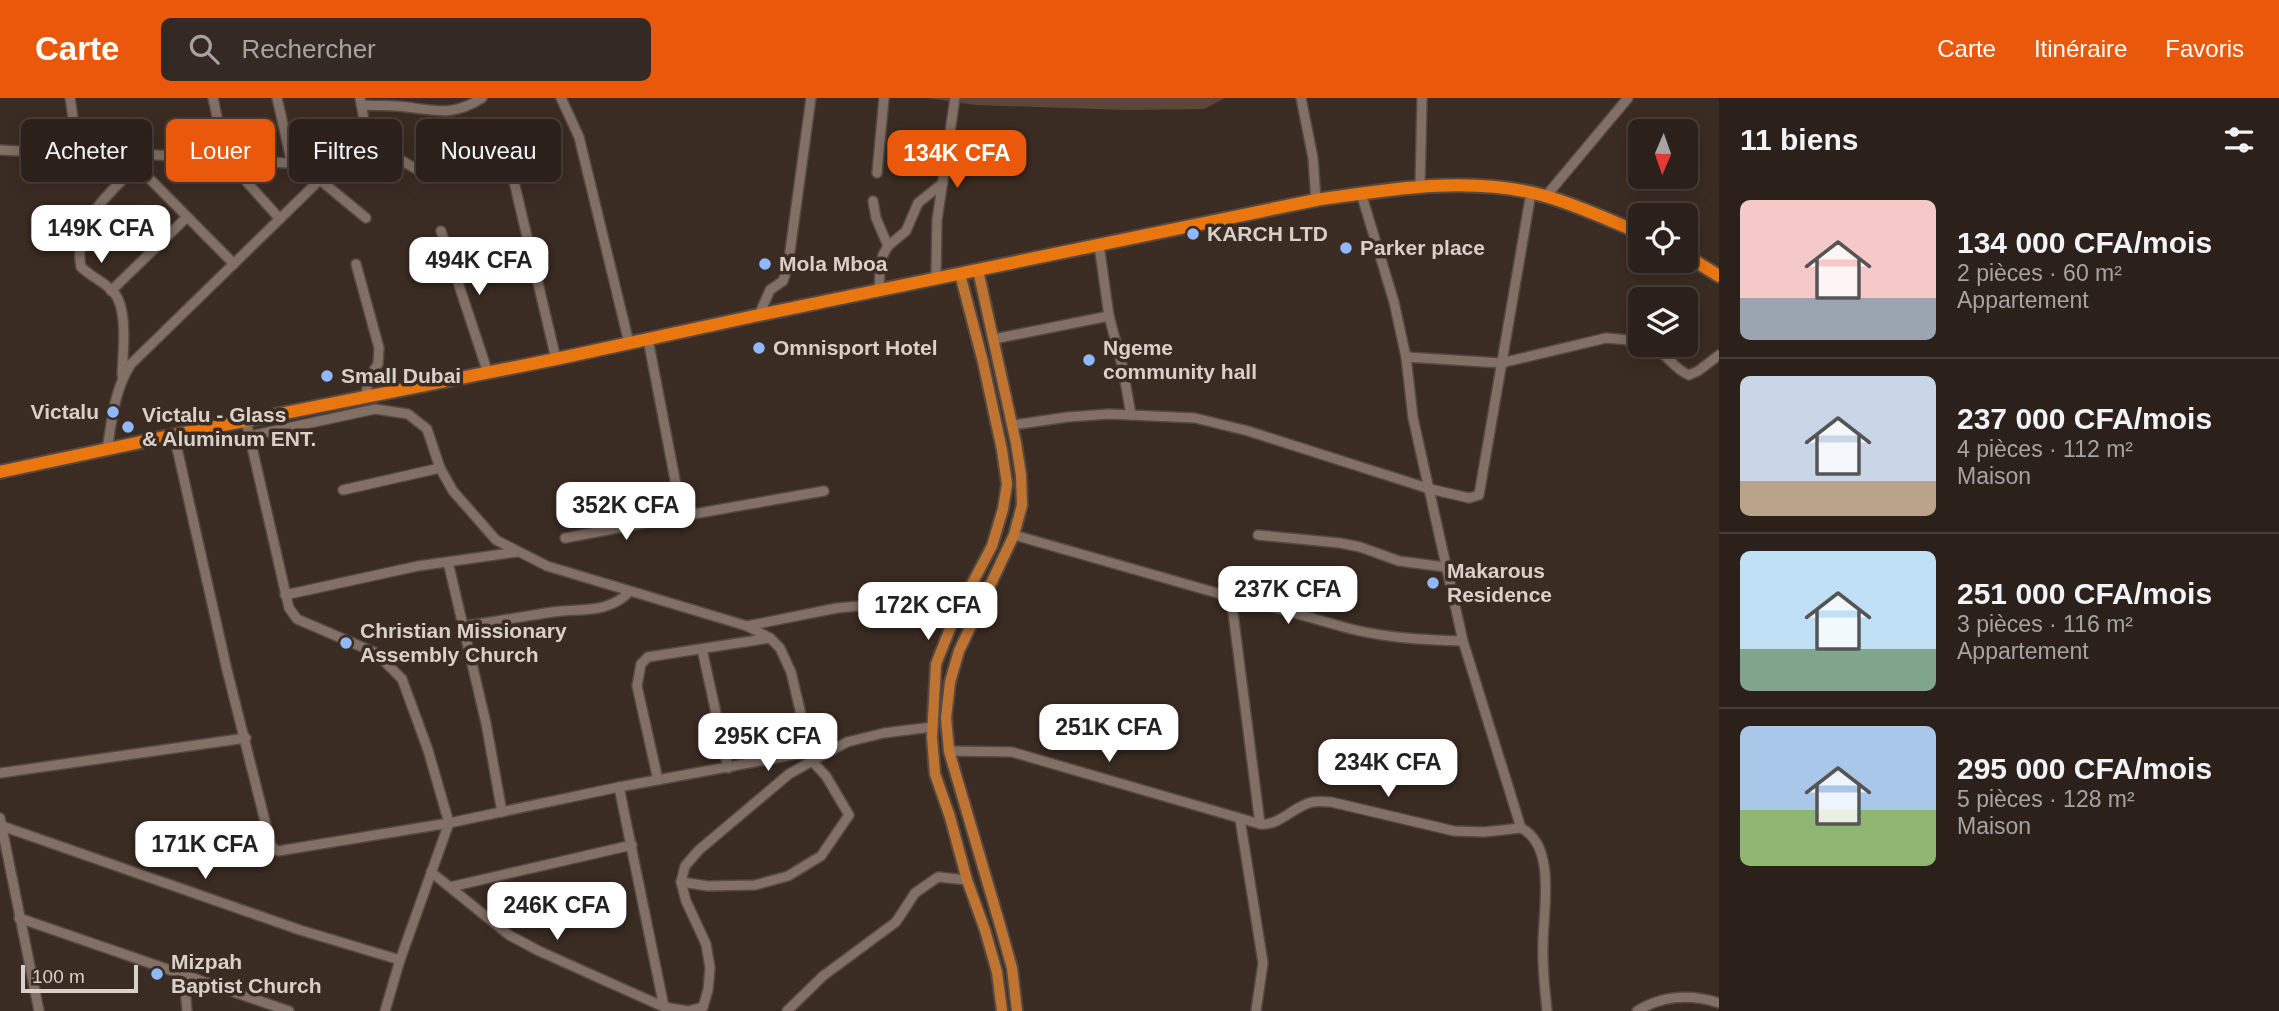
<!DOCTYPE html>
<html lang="fr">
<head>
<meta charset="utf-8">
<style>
  :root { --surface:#2c211a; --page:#342923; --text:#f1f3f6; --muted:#a6a3a2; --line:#483e39; --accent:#ea580c }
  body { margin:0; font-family:Arial,sans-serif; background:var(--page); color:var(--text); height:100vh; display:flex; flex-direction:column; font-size:26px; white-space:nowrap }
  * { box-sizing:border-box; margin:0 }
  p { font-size:23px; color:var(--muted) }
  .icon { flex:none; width:38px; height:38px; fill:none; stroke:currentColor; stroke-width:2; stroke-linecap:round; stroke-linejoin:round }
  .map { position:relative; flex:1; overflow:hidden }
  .details { display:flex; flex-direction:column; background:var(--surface); width:560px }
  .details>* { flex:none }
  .guide { position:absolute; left:21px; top:21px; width:665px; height:63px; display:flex; gap:14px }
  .needle { width:46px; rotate:182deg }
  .fabs { position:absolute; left:1628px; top:21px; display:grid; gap:14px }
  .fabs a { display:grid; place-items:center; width:70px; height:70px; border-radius:10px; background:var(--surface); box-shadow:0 4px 18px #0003,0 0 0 2px var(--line); font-size:35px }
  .scale { position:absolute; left:21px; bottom:18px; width:117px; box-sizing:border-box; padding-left:7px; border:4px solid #dad0ca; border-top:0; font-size:19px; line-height:24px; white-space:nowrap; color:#dad0ca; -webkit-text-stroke:5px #3b2c23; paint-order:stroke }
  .price { position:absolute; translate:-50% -60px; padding:0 16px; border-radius:14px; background:#fff; color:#222; font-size:23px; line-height:46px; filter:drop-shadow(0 2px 4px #0008) }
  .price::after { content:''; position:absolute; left:50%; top:42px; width:21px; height:16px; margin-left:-10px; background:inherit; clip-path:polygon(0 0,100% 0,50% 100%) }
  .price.selected { background:var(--accent); color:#fff }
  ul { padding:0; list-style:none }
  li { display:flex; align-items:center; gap:21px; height:175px; padding:0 21px }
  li+li { border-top:2px solid var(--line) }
  li span { display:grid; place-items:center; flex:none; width:196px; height:140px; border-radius:10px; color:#555 }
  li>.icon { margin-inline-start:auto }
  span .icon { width:84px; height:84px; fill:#fffc; stroke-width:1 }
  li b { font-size:30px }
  h2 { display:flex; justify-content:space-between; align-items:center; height:84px; padding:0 21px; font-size:30px }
  .chip { padding:0 24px; border-radius:10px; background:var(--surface); box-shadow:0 4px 18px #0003,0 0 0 2px var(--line); font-size:24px; line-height:63px }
  .chip.selected { background:var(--accent); color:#fff }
  header { display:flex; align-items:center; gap:42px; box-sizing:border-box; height:98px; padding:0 35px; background:var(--accent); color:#fff }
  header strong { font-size:33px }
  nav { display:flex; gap:38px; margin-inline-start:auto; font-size:24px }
  .search { width:490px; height:63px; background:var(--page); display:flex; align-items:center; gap:18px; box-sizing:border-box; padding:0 24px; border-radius:10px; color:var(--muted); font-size:26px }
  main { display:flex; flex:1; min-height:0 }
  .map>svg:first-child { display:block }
  .green { fill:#5d4638 }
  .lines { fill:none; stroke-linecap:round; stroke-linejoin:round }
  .minor-casing { stroke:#564941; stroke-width:12 }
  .major-casing { stroke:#564941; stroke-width:14 }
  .highway-casing { stroke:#564941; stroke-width:16 }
  .minor { stroke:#827066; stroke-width:9 }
  .major { stroke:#c07432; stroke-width:10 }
  .highway { stroke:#ea7610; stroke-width:12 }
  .poi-dot { fill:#8fb8fd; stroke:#3b2c23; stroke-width:2.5 }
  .labels { text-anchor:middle; stroke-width:7; stroke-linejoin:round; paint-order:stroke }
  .poi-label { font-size:21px; font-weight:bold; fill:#dad0ca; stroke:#3b2c23; text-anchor:start }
</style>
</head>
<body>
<header>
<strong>Carte</strong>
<div class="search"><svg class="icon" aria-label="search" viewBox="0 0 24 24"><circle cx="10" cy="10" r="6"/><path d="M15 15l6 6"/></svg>Rechercher</div>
<nav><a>Carte</a><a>Itinéraire</a><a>Favoris</a></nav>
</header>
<main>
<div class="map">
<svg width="1719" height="913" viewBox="0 0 1719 913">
  <rect width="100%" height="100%" fill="#3b2c23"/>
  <path class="green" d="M927,0H1225L1204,11L1127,12L976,7Z"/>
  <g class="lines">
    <g class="minor-casing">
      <g id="minor">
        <path d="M70,0C74,21 72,43 93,53L334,68"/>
        <path d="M213,0L226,61L280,121"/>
        <path d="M277,0L292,66"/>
        <path d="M561,0L579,39L629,245"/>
        <path d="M1301,0L1313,60L1316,102"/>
        <path d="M361,7C376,8 392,7 407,9C438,13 454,18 482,0"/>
        <path d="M364,41L425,76"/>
        <path d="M0,52L61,55L83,48"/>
        <path d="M507,54L556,261"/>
        <path d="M137,68L234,166"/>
        <path d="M877,75L884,0"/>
        <path d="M320,82L366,120"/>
        <path d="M1420,89L1422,0"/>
        <path d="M1361,95L1394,204L1406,259L1413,320L1463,543L1521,730C1557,748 1543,813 1543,847C1542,869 1545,891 1547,913"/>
        <path d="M1546,98L1628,0"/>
        <path d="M873,103L876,120L888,148"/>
        <path d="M441,133L488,275"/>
        <path d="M1099,147L1109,218L1123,271L1131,317"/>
        <path d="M356,166L379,250L378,266L368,281L366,299"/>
        <path d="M936,181L937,122L955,0"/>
        <path d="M879,192L880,172L883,157L888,148L906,133L918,105L943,85"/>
        <path d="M111,193L187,119"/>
        <path d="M759,217L770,192L783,183L788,168L811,0"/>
        <path d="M648,241L682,418L824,393"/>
        <path d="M994,241L1109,218"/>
        <path d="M1650,247C1666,254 1673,271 1689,277L1698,273L1719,257"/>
        <path d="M1406,259L1501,265L1606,240L1640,243"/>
        <path d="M122,277C123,257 128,213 115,196C107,185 91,179 81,169C71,121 119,87 149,56"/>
        <path d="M246,323L289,510L297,521L376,555L402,581L428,652L449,725L400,862L385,913"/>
        <path d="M1013,327L1068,319L1109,316L1195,320L1248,333L1430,391L1469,400L1479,397L1531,95"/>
        <path d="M174,337L227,572L270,743L272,749L278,753L449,725L619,689L809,654"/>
        <path d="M250,338L375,311L408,316L427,331L440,370L453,393L496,442L547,468L747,528L770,540L780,550L791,574L812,663L826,678L849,717L821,758L788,778L755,787L708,788L681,784"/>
        <path d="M107,352C112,322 114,292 131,266L334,68C369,43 368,42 360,0"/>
        <path d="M343,392L440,370"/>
        <path d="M1014,437L1231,499C1271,507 1310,520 1351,531C1387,540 1425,542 1463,543"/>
        <path d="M1258,437L1340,445L1360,449L1399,463L1445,469"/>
        <path d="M565,440L682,418"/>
        <path d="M448,464L486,625L502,714"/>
        <path d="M285,497L418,468L517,454"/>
        <path d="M1231,499L1260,726"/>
        <path d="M462,528C492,525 523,518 553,514C581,510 608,516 629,494"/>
        <path d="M747,528L837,510L904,504L922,506L955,518"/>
        <path d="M702,551L728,670"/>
        <path d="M949,653L1012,654L1260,726C1281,728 1294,707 1313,704C1319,703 1326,704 1331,704L1454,733L1484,734L1521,730"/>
        <path d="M0,675L246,640"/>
        <path d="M658,682L637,588L641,566L648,559L770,540"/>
        <path d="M619,689L664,909"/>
        <path d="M0,720L39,913"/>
        <path d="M1240,721L1263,865L1256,913"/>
        <path d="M2,728L300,832L400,862"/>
        <path d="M431,774L509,837L539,853L664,909L688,913L703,909"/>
        <path d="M450,789L632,747"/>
        <path d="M19,820L289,913"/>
        <path d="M184,877L187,913"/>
        <path d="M703,909L708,892L710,870L706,846L686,803L681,784L685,768L699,752L789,676L812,663L847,644L884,635L932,629"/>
        <path d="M787,913L823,878L896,824L915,795L938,779L967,782"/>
        <path d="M1637,913C1663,897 1691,896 1719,905"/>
      </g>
    </g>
    <g class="major-casing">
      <g id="major">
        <path d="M978,172L1016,345L1021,377L1022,407L1014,437L959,553L950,584L946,620L949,653L1000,827L1012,870L1017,913"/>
        <path d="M960,176L983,264L1002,352L1007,386L1003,411L992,448L955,518L936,566L932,639L935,676L950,719L967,782L985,832L997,874L1002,913"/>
      </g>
    </g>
    <g class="highway-casing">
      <g id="highway">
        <path d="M1685,157L1719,178"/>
        <path d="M0,374L174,337L556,261L759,217L1316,102C1390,91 1471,77 1545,98C1577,107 1609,122 1640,135"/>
      </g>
    </g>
    <use href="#minor" class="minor"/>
    <use href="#major" class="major"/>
    <use href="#highway" class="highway"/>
  </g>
  <g class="poi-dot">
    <circle cx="1193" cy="136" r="7"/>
    <circle cx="1346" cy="150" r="7"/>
    <circle cx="765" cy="166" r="7"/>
    <circle cx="759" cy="250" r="7"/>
    <circle cx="1089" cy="262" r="7"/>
    <circle cx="327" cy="278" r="7"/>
    <circle cx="113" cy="314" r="7"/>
    <circle cx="128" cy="329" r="7"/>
    <circle cx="1433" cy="485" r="7"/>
    <circle cx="346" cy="545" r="7"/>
    <circle cx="157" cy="876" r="7"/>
  </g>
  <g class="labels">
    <g class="poi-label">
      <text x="1207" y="143">KARCH LTD</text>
      <text x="1360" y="157">Parker place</text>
      <text x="779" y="173">Mola Mboa</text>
      <text x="773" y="257">Omnisport Hotel</text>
      <text x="1103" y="257">Ngeme<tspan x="1103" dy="24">community hall</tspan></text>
      <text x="341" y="285">Small Dubai</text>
      <text x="99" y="321" text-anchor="end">Victalu</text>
      <text x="142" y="324">Victalu - Glass<tspan x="142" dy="24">&amp; Aluminum ENT.</tspan></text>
      <text x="1447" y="480">Makarous<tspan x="1447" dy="24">Residence</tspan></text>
      <text x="360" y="540">Christian Missionary<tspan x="360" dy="24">Assembly Church</tspan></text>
      <text x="171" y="871">Mizpah<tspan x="171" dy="24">Baptist Church</tspan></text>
    </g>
  </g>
</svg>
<div class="fabs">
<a><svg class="needle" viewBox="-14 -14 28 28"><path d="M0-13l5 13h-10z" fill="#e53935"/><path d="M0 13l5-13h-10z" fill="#a6a3a2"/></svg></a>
<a><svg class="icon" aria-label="locate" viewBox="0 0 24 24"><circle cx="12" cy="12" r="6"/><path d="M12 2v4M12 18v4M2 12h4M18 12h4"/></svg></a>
<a><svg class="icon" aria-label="layers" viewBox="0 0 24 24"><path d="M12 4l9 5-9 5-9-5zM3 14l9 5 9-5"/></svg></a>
</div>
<div class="scale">100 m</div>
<b class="price selected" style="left:957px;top:92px">134K CFA</b>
<b class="price" style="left:101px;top:167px">149K CFA</b>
<b class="price" style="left:479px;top:199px">494K CFA</b>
<b class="price" style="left:626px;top:444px">352K CFA</b>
<b class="price" style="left:1288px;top:528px">237K CFA</b>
<b class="price" style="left:928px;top:544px">172K CFA</b>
<b class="price" style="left:1109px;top:666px">251K CFA</b>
<b class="price" style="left:768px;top:675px">295K CFA</b>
<b class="price" style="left:1388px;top:701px">234K CFA</b>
<b class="price" style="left:205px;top:783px">171K CFA</b>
<b class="price" style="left:557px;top:844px">246K CFA</b>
<div class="guide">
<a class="chip">Acheter</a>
<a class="chip selected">Louer</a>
<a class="chip">Filtres</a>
<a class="chip">Nouveau</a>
</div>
</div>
<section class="details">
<h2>11 biens<svg class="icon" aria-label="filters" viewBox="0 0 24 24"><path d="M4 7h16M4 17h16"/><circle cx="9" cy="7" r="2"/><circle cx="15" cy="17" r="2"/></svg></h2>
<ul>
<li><span style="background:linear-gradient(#f6c9c9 70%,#9aa5b1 0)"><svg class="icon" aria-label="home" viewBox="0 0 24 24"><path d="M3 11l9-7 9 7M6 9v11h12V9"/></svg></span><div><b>134 000 CFA/mois</b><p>2 pièces · 60 m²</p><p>Appartement</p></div></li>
<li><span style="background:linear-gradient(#c9d6e8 75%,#b9a48a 0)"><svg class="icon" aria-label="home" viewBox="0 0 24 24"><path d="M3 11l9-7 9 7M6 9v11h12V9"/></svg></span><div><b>237 000 CFA/mois</b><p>4 pièces · 112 m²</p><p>Maison</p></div></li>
<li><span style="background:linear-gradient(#bfe0f5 70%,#7fa58c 0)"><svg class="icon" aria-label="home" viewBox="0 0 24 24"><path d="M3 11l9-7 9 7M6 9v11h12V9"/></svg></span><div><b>251 000 CFA/mois</b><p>3 pièces · 116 m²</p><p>Appartement</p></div></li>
<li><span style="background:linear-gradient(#a9c7e8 60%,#8fb573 0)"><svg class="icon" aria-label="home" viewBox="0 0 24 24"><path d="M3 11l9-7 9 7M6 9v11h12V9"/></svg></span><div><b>295 000 CFA/mois</b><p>5 pièces · 128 m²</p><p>Maison</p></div></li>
</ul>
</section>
</main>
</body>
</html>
